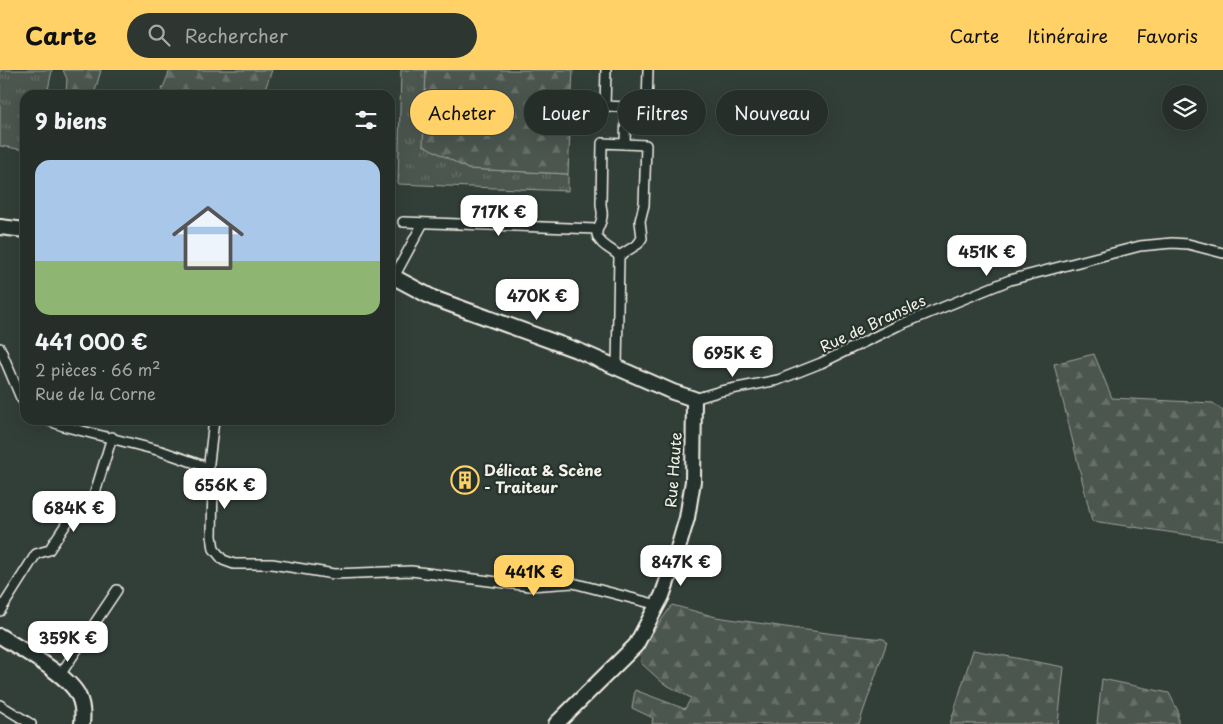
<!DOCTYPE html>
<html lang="fr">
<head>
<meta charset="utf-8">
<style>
  :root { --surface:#262e2a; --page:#2e3632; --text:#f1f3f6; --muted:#a4a8a8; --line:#424a47; --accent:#ffd166 }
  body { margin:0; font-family:"Playpen Sans",sans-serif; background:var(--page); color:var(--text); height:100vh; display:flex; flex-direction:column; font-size:19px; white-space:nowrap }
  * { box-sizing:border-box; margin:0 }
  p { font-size:16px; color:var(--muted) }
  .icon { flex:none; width:28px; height:28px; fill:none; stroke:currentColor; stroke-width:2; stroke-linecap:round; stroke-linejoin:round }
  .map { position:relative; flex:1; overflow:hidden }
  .drawer { position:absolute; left:20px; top:20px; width:375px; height:335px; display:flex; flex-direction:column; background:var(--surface); border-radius:15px; box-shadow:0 5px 20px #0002,0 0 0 1px var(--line) }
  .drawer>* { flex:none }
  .banner { position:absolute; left:410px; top:20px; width:475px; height:45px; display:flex; gap:10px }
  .fabs { position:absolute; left:1162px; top:15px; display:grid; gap:10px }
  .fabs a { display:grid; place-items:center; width:45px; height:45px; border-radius:50%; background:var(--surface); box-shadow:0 5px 20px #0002,0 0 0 1px var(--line); font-size:25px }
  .price { position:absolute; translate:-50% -42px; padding:0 11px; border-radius:10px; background:#fff; color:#222; font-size:16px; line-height:32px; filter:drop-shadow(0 1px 2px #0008) }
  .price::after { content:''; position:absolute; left:50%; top:30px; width:15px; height:11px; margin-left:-8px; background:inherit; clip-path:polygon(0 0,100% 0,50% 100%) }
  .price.active { background:var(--accent); color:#111 }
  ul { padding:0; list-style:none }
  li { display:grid; align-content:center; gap:10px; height:265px; padding:0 15px }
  li span { display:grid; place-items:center; height:155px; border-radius:15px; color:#555 }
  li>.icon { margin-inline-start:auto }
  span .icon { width:90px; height:90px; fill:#fffc; stroke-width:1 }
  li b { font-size:21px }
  h2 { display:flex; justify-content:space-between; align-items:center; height:60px; padding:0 15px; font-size:21px }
  .tag { padding:0 18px; border-radius:22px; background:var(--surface); box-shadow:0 5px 20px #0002,0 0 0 1px var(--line); font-size:18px; line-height:45px }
  .tag.active { background:var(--accent); color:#111 }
  header { display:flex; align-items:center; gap:30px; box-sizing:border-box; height:70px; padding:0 25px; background:var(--accent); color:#111 }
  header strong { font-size:24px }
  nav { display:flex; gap:28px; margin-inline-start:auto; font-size:18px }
  .search { width:350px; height:45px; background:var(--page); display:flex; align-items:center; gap:12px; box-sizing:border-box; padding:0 18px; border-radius:28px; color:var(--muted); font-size:19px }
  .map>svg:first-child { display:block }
  .grass { fill:url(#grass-tufts); stroke:#a0a49c }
  .forest { fill:url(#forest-firs); stroke:#a0a49c }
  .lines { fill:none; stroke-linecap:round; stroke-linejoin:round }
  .street-casing { stroke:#f4f1e8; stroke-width:12 }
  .secondary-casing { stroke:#f4f1e8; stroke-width:18 }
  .street { stroke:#26332d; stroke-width:9 }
  .secondary { stroke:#26332d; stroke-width:14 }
  .labels { text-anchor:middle; stroke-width:4.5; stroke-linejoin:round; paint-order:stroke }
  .street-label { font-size:15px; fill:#f4f1e8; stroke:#26332d }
  .poi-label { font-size:15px; font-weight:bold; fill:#f4f1e8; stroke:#26332d; text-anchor:start }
</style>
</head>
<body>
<header>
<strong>Carte</strong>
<div class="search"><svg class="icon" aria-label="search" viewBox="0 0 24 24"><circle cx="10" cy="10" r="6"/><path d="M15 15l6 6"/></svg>Rechercher</div>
<nav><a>Carte</a><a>Itinéraire</a><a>Favoris</a></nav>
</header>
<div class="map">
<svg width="1223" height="654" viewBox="0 0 1223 654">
  <defs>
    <pattern id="grass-tufts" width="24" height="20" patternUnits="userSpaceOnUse" patternTransform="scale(1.25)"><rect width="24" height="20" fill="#4c564f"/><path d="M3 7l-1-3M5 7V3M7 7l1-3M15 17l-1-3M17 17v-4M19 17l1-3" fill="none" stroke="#666f68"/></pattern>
    <pattern id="forest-firs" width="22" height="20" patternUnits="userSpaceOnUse" patternTransform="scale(1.25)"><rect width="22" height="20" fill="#4c564f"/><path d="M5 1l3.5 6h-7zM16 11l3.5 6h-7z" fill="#666f68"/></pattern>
  </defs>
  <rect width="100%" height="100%" fill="#323e38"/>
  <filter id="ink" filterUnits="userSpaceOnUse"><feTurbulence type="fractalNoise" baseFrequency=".02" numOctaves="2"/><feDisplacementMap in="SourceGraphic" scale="10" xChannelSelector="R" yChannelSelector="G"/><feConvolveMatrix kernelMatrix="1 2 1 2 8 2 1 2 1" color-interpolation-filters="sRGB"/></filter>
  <g filter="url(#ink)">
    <g class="grass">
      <path d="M0,0H52L47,25H25V80L0,76Z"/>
      <path d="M401,0H426L424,75L468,99L568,104V121L398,114Z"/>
    </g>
    <g class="forest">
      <path d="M63,0H101L94,25H76L66,23L67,9Z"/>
      <path d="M170,0H272L263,25H160Z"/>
      <path d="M426,0H573L568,104L468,99L423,75Z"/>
      <path d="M1094,284L1112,328L1213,333L1223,341V470L1092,451L1054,294Z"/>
      <path d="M672,535L716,547L834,564L884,569L887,572L859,654H652L653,648L632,638L635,620L685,639L691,628L663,613L641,593L640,581Z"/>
      <path d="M973,580L1064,597L1058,654H950Z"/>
      <path d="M1102,609L1169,623L1178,641V654H1097Z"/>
    </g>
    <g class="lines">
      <g class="street-casing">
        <g id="street">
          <path d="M606,0L605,36L647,38L648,0"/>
          <path d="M602,73L646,75L644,135L640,151L642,168L638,174L619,186C614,181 607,178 602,173C591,161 601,158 602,147C603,142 601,138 601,134Z"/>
          <path d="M625,74L626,37"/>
          <path d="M403,152L596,159"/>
          <path d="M394,207L423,153"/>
          <path d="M0,278L21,328L25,333"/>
          <path d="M617,297L619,186"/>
          <path d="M694,329L721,321L778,310L821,293L897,256L1010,210L1140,176L1172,173L1188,174L1223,183"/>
          <path d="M47,350L63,356L161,381L201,395L211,405L213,410L212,466L214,479L223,490L234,494H272L334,504L411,501L529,516L573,513L658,535"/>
          <path d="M208,401L214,350"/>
          <path d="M0,541L36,484L49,480L74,442L94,426L112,367"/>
          <path d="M60,605L117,520"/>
          <path d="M0,635L31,654"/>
        </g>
      </g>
      <g class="secondary-casing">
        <g id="secondary">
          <path d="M0,157L25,160"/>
          <path d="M390,205L433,228L579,281L673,322L694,329L693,411L687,448L674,492L662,526L636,575L556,654"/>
          <path d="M0,566C20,579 71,606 79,627C83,636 83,645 82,654"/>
        </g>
      </g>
      <use href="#street" class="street"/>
      <use href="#secondary" class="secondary"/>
    </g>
  </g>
  <defs>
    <g id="building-ring" transform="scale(1.4375)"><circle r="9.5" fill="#26332d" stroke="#ffd166" stroke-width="1.5"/><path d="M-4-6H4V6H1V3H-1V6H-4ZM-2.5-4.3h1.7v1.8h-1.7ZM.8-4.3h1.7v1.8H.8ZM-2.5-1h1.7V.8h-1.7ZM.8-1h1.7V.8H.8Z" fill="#ffd166"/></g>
  </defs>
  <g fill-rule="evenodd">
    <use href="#building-ring" x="465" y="410"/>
  </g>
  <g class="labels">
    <g class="street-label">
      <text transform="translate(873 254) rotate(-25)" y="5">Rue de Bransles</text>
      <text transform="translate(674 400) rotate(-86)" y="5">Rue Haute</text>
    </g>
    <g class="poi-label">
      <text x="484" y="406">Délicat &amp; Scène<tspan x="484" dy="17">- Traiteur</tspan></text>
    </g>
  </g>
</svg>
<div class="fabs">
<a><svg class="icon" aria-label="layers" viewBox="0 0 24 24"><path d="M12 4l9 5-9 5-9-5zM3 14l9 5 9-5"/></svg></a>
</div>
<b class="price" style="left:499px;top:167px">717K €</b>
<b class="price" style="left:987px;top:207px">451K €</b>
<b class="price" style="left:537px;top:251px">470K €</b>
<b class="price" style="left:733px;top:308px">695K €</b>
<b class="price" style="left:225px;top:440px">656K €</b>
<b class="price" style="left:74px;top:463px">684K €</b>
<b class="price" style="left:681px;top:517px">847K €</b>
<b class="price active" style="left:534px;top:527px">441K €</b>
<b class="price" style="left:68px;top:593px">359K €</b>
<div class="banner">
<a class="tag active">Acheter</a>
<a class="tag">Louer</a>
<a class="tag">Filtres</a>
<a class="tag">Nouveau</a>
</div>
<section class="drawer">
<h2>9 biens<svg class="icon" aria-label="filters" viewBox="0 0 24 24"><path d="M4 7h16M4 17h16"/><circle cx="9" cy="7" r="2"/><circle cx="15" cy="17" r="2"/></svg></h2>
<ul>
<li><span style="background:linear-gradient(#a9c7e8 65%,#8fb573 0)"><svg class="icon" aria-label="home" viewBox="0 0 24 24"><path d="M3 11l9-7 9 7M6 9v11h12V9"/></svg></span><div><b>441 000 €</b><p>2 pièces · 66 m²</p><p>Rue de la Corne</p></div></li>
</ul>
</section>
</div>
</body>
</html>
